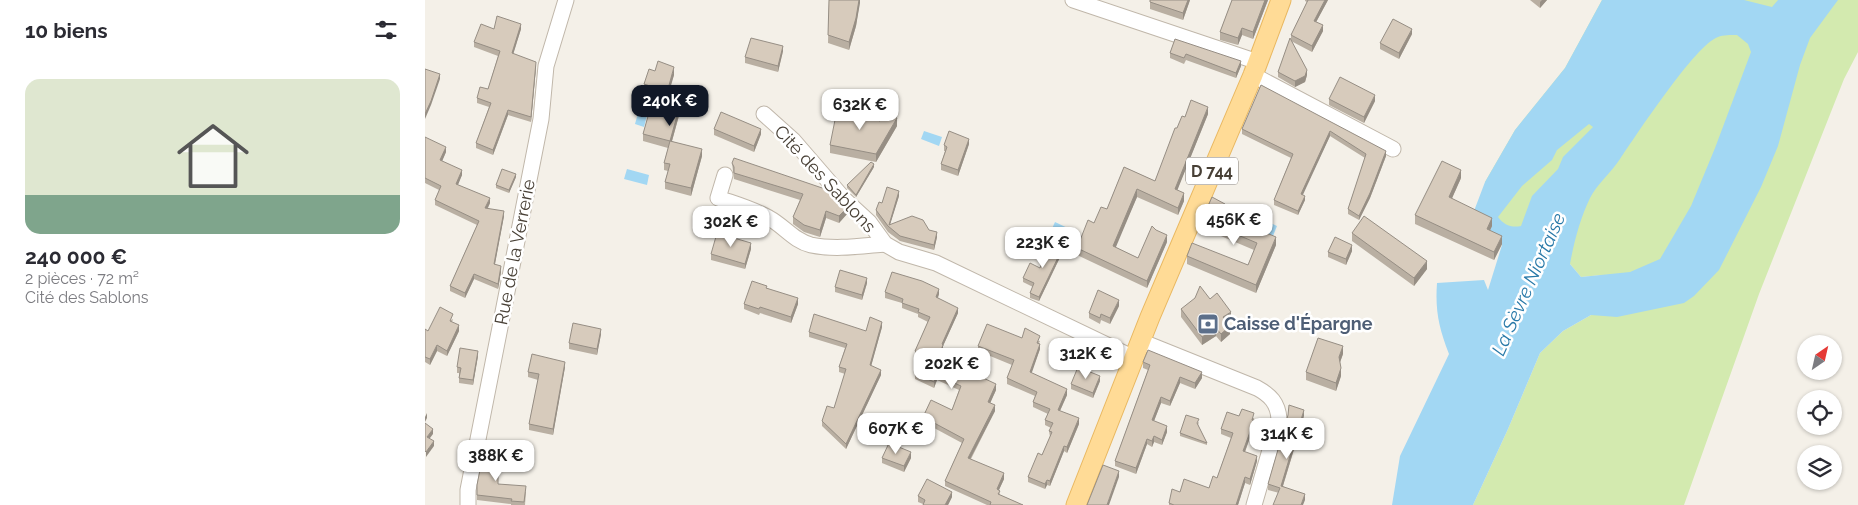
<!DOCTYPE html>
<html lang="fr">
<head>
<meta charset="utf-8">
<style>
  :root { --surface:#fff; --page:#f7f7f7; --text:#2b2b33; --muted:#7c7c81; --accent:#111827 }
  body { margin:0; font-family:Raleway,sans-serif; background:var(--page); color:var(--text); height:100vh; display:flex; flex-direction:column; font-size:19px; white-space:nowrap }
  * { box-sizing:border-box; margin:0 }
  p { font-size:16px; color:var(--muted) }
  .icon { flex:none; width:28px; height:28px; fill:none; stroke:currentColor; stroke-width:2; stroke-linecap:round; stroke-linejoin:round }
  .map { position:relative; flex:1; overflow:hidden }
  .sheet { display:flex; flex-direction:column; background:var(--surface); width:425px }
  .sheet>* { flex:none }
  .needle { width:32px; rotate:34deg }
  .controls { position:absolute; left:1372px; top:335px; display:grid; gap:10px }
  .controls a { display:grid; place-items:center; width:45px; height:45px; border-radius:50%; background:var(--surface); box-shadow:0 1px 4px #0004; font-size:25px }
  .price { position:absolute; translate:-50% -42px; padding:0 11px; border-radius:10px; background:#fff; color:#222; font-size:16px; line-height:32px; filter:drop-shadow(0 1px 2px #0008) }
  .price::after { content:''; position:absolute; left:50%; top:30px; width:15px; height:11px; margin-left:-8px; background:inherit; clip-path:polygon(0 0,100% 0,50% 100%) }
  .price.selected { background:var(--accent); color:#fff }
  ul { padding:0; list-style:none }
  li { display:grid; align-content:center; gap:10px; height:265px; padding:0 25px }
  li span { display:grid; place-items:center; height:155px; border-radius:15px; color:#555 }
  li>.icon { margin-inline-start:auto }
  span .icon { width:90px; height:90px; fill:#fffc; stroke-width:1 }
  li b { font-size:21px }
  h2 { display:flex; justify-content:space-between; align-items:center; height:60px; padding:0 25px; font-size:21px }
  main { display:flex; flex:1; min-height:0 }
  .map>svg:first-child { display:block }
  .green { fill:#d3eaaf }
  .water { fill:#a2d7f3; fill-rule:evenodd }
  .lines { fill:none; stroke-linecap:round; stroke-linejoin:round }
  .minor-casing { stroke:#c0b7aa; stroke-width:17 }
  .major-casing { stroke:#e9b861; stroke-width:21 }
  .minor { stroke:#fff; stroke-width:15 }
  .major { stroke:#ffdb96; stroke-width:19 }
  .wall { fill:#b9afa2 }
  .shaded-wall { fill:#968e84 }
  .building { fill:#d7cbbc; stroke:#968e84 }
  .labels { text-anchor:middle; stroke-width:5; stroke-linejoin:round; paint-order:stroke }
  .shield { fill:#fff; stroke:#7f7972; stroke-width:1 }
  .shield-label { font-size:16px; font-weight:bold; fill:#484036 }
  .street-label { font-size:18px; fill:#484036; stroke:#fff }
  .service-label { font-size:18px; font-weight:bold; fill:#4e5e75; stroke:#fff; text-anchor:start }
  .water-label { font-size:19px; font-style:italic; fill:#2879a8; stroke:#fff }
</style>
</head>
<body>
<main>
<section class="sheet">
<h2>10 biens<svg class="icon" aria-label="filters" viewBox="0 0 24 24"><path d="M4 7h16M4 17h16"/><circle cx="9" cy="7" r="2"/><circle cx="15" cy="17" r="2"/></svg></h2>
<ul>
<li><span style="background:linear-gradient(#dfe7d0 75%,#7fa58c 0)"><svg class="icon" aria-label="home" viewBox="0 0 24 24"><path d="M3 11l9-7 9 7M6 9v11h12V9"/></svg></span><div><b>240 000 €</b><p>2 pièces · 72 m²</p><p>Cité des Sablons</p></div></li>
</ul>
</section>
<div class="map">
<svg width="1433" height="505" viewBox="0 0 1433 505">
  <rect width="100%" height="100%" fill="#f4f0e8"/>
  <path class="green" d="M1177,0H1433V52L1419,79L1334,294L1259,505H1048L1083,429L1115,353L1138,331L1166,315L1177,275L1156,277L1145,264L1067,217L1060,182L1090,130L1140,68Z"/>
  <g class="water">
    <path d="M1177,0H1319L1347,7L1353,0H1413L1385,38L1375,65L1353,146L1336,187L1294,270L1269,296L1259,303L1192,317L1166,315L1138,331L1115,353L1083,429L1048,505H967L975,456L1024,354C1014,328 1010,311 1012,283L1059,280L1063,290L1077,245L1062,237L1049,211L1060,182L1090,130L1140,68ZM1312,35L1323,44L1326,52L1290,148L1266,206L1235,259L1205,272L1156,277L1145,264C1149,242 1155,219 1165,198C1172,184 1186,173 1195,159C1211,136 1270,45 1293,37C1298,35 1306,35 1312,35ZM1164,124L1168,127L1138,157L1133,169L1107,196L1096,226C1086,228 1079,225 1073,217L1097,186L1127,160L1132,150Z"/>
    <path d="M215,106L224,108L219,127L210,124Z"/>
    <path d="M499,131L517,137L514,146L496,139Z"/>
    <path d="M202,169L224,175L222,185L199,179Z"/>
    <path d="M827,217L831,219L832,217L852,226L848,236L824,225V219Z"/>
    <path d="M630,222L651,232V239L646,243L625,233Z"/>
  </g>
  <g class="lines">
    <g class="minor-casing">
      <g id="minor">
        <path d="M648,0L833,62"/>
        <path d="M828,75L968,149"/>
        <path d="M339,114L368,140L419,199L444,222L460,244L474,252L511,263L709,358"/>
        <path d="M300,175L293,198C310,204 328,209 344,218C359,226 369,241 386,245C410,250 436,246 460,244"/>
        <path d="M715,341L832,388C845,395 853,403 854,419L829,505"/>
        <path d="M43,505V490L116,119L121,66L141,0"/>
      </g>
    </g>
    <g class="major-casing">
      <path id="major" d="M651,505L725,317L828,75L856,0"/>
    </g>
    <use href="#minor" class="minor"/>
    <use href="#major" class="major"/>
  </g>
  <g class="wall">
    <path d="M404,0H435L431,26L424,50L403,43Z"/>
    <path d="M725,0H765L758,20L725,9Z"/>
    <path d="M807,0H843L828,39L817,35L813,45L795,40V32Z"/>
    <path d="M880,0H903L891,22L898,31L887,52L866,41L882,75L880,82L870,87L853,77V72L866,40V35L882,2L880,1Z"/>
    <path d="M1105,0H1122L1115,8Z"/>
    <path d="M69,29H96L88,54L111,67L106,122L83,115L68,155L51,148V143L64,107L52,103V98L63,89L73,56L49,47V42Z"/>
    <path d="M987,34L974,59L955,49V43Z"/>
    <path d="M750,39L816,66L811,78L761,60L759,64L745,58V53Z"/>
    <path d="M358,51L353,72L320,63V57Z"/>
    <path d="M230,71L249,75L244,89L258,101L247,141L277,156L266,196L240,189V182L243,171L239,170V163L243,148L218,141V134L229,95L219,92V84Z"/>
    <path d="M836,85L961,156L945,198L934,220L923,214V209L940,158L905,136L877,195L880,200L873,215L849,205V200L866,158L817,134V129Z"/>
    <path d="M904,99L950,101L939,123L904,105Z"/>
    <path d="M427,112L455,121L472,126L451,162L405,153V145Z"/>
    <path d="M783,114L752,190L759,201L753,215L712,197L690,247L713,258L742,242L722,288L652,255V248L669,223L682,209L699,167L730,181L752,128L760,117Z"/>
    <path d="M289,129L336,134L329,152L289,135Z"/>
    <path d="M0,138L21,152L17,161L37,175L32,185L65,203L63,208L79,216L70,264L76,272L73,289L49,279L40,298L25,291V286L52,225L10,205V200L14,190L0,183Z"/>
    <path d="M544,144L533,176L516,170V164L520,151H519V145Z"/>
    <path d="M307,163L422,214L414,223L401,218L395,237L379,232L368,224V217L375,200L309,179Z"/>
    <path d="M449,167L431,197L422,188V185Z"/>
    <path d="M91,177L84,193L71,188V185Z"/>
    <path d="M1036,178L1027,198L1067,226L1065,230L1077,244L1069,260L990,224V215Z"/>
    <path d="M474,196L465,224L504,230L512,237L509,250L475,241L463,232L451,215V210L457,203Z"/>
    <path d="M800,212L799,215L851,245L831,293L762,264V256L823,265L829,250L777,228V220Z"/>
    <path d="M927,233L1002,269L989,286L927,241Z"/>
    <path d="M326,249L320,269L286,260V254Z"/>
    <path d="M638,251L614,301L605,298V293L608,287L598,282V278L615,268Z"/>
    <path d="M927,251L921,265L903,257V252Z"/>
    <path d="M442,283L437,300L410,292V287Z"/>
    <path d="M342,288L373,304L366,323L335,313L334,315L319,309V304Z"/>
    <path d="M460,292L514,294L513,298L533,313L518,346V350L514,361L571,390L565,403L570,411L546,459L579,479L574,490L575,495L598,505H562L520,486V481L537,443L498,422V417L527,410L534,390L512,380L509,388L490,379V373L495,359L490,357V351L503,322L493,317V314L477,308V303L460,298Z"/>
    <path d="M785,299L806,320L802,322L805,334L796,342L791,336L777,345L756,317V309Z"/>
    <path d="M694,306L685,324L676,320L675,324L664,318V313Z"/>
    <path d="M28,319L27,322L34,331L22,356L12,351L5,365L0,362V329L3,331Z"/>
    <path d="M457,327L446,366L456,375L421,449L397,426V421L409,408L420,374L414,372V367L420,348L384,337V332L441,331Z"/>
    <path d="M176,334L172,355L144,349V343Z"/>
    <path d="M597,338L615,341L614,343L615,349L606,373L642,395L635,411L654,424L642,453L639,451L625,486L622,485L620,489L603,482V477L617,455L625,437L624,431L626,428L620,425V420L623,414L608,407V402L610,396L582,384V378L587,365L553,351V346Z"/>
    <path d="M918,354L915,362L916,376L911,391L881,380V372Z"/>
    <path d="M53,356L48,385L34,383V373H32V367Z"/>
    <path d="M718,362L777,378L770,389L755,383L745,406L736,403L729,421L742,432L737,445L729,442L727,447L722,444L711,474L690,466V461L723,370L718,368Z"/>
    <path d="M140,367L128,435L104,430V424L113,380L103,377V372Z"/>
    <path d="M675,381L668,398L646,389V384Z"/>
    <path d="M879,416L858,486L880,500L843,490V484Z"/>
    <path d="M829,418V426L820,452L832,461L825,485L820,483L813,505H744V503L755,492L784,488L792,478L806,438L796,434V429Z"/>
    <path d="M774,422L773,425L782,443V445L755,436V433Z"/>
    <path d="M457,458H486L479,472L457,463Z"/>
    <path d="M68,459L71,465L70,475L73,484L101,492L100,505H86V504L52,500V485Z"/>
    <path d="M493,496L527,497L523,505H498V504L493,502Z"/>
  </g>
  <g class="shaded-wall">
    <path d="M434,0H435V3L431,26L424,50V42Z"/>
    <path d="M763,0H765L758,20V13Z"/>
    <path d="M840,0H843L828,39V32Z"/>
    <path d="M900,0H903L889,26V21Z"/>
    <path d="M1117,0H1122L1115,8V2Z"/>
    <path d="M96,24V29L87,58V53Z"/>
    <path d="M898,25V31L887,52V46Z"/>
    <path d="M817,28V35L813,45V38Z"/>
    <path d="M987,29V34L974,59V53Z"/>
    <path d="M358,46V51L353,72V66Z"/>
    <path d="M816,61V66L811,78V73Z"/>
    <path d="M111,62V67L106,122V117Z"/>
    <path d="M249,67V75L243,96V89Z"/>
    <path d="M882,70V75L880,82L870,87V81Z"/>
    <path d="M15,74V79L6,105L0,119V114Z"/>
    <path d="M258,94V101L245,148V141Z"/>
    <path d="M950,95V101L939,123V117Z"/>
    <path d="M783,107V114L750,196V189Z"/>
    <path d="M83,110V115L68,155V150Z"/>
    <path d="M472,118V126L451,162V154Z"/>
    <path d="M336,129V134L329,152V146Z"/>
    <path d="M905,131V136L876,199V194Z"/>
    <path d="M544,139V144L533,176V170Z"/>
    <path d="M21,147V152L15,166V160Z"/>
    <path d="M277,149V156L266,196V188Z"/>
    <path d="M961,151V156L945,198L934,220V216Z"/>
    <path d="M449,164V167L431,197V195Z"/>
    <path d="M37,170V175L31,190V184Z"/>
    <path d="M1036,170V178L1024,205V197Z"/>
    <path d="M91,174V177L84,193V190Z"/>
    <path d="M712,189V197L688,254V246Z"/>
    <path d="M474,191V196L464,228V225Z"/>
    <path d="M759,193V201L753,215V208Z"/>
    <path d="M880,196V200L873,215V211Z"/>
    <path d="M65,198V203L60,213V208Z"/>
    <path d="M800,204V212L796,222V214Z"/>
    <path d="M422,208V214L414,223V216Z"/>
    <path d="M79,211V216L69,269V264Z"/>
    <path d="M401,211V218L395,237V230Z"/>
    <path d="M1067,218V226L1062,237V229Z"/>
    <path d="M512,232V237L509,250V245Z"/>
    <path d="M742,235V242L722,288V281Z"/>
    <path d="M1077,236V244L1069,260V252Z"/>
    <path d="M851,237V245L831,293V285Z"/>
    <path d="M326,243V249L320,269V264Z"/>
    <path d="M927,245V251L921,265V259Z"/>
    <path d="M638,247V251L614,301V297Z"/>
    <path d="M1002,261V269L989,286V278Z"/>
    <path d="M76,266V272L73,289V284Z"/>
    <path d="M49,274V279L40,298V293Z"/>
    <path d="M442,278V283L437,300V295Z"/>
    <path d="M514,289V294L511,302V297Z"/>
    <path d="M373,298V304L366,323V317Z"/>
    <path d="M694,300V306L685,324V318Z"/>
    <path d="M533,308V313L518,346V350L512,366V361L517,344Z"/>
    <path d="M806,312V320L798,325V317Z"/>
    <path d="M457,322V327L445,370V365Z"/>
    <path d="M34,325V331L22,356V351Z"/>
    <path d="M805,326V334L796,342V334Z"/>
    <path d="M791,328V336L777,345V337Z"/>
    <path d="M176,329V334L172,355V349Z"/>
    <path d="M615,344V349L605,378V372Z"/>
    <path d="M12,345V351L5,365V359Z"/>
    <path d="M918,346V354L914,365V357Z"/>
    <path d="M53,351V356L48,385V380Z"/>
    <path d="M140,362V367L128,435V429Z"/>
    <path d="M916,368V376L911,391V383Z"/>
    <path d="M456,370V375L421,449V444Z"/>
    <path d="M777,372V378L770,389V383Z"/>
    <path d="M512,375V380L509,388V382Z"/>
    <path d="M675,376V381L668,398V393Z"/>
    <path d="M755,377V383L745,406V401Z"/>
    <path d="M571,384V390L563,408V402Z"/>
    <path d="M642,389V395L633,415V410Z"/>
    <path d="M736,397V403L727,426V420Z"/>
    <path d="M570,405V411L543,463V458Z"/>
    <path d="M879,410V416L856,492V486Z"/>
    <path d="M2,413V418L0,422V417Z"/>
    <path d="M654,418V424L642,453V447Z"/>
    <path d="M829,421V426L818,457V451Z"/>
    <path d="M742,426V432L737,445V440Z"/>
    <path d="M8,429V434L2,442V437Z"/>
    <path d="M729,436V442L727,447V441Z"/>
    <path d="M722,439V444L711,474V468Z"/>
    <path d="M9,441V446L1,457V452Z"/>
    <path d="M639,446V451L625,486V481Z"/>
    <path d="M486,452V458L479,472V466Z"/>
    <path d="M832,456V461L825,485V479Z"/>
    <path d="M694,471V477L684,505H682Z"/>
    <path d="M579,473V479L572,494V489Z"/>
    <path d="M820,477V483L813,505H811Z"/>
    <path d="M622,480V485L620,489V484Z"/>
    <path d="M527,492V497L523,505H520Z"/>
    <path d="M880,494V500L878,505H876Z"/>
  </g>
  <g class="building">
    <path d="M404,0H434L431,18L424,42L403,35Z"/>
    <path d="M725,0H763L758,13L725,2Z"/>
    <path d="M807,0H840L828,32L817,28L813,38L795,32Z"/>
    <path d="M883,0H900L889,21L898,25L887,46L866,35Z"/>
    <path d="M72,16L96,24L87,53L111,62L106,117L83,110L68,150L51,143L66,103L52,98L55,87L63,89L75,51L49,42L56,24L69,29Z"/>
    <path d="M968,19L987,29L974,53L955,43Z"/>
    <path d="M326,38L358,46L353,66L320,57Z"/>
    <path d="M865,38L882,70L880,76L870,81L853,72Z"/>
    <path d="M750,39L816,61L811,73L761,54L759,58L745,53Z"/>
    <path d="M233,61L249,67L243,89L258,94L245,141L277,149L266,188L240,182L245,164L239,163L245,141L218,134L231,88L219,84L224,69L230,71Z"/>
    <path d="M0,69L15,74L6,101L0,114Z"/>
    <path d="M915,77L950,95L939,117L904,99Z"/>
    <path d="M836,85L961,151L945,193L934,216L923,209L941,154L905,131L876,194L880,196L873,211L849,200L868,154L817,129Z"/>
    <path d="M766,100L783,107L750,189L759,193L753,208L712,189L688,246L713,258L727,226L731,230L742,235L722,281L652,248L663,220L669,223L676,207L682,209L699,167L730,181L750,128H752L757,116L760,117Z"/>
    <path d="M413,105L427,107V111L455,121L458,114L472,118L451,154L405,145Z"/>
    <path d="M296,112L336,129L329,146L289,129Z"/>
    <path d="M524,131L544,139L533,170L516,164L522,147L519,145Z"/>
    <path d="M0,137L21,147L15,160L37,170L31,184L65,198L60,208L79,211L69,264L76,266L73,284L49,274L40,293L25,286L54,221L10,200L16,186L0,178Z"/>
    <path d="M309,158L406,191L422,208L414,216L401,211L395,230L379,225L368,217L378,194L309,173V167L307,163Z"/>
    <path d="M1017,161L1036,170L1024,197L1067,218L1062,229L1077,236L1069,252L990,215Z"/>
    <path d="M446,162L449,164L431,195L422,185Z"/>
    <path d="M77,169L91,174L84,190L71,185Z"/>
    <path d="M462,187L474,191L464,225L487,216L498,220L504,230L512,232L509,245L475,236L463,226L451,210L454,202L457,203Z"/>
    <path d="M787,197L800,204L796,214L851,237L831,285L762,256L767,243L823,265L832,243L777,220Z"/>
    <path d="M939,216L1002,261L989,278L927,233Z"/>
    <path d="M292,233L326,243L320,264L286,254Z"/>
    <path d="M910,237L927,245L921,259L903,252Z"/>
    <path d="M625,241L638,247L614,297L605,293L609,283L598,278L605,263L615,268Z"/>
    <path d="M415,270L442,278L437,295L410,287Z"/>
    <path d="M467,272L497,281L514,289L511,297L533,308L517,344L518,345L512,361L534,370L535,367L571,384L563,402L570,405L543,458L579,473L572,489L575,491L573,494L598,505H565L566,502L520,481L539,439L498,417L506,400L527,410L536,386L512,375L509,382L490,373L496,354L490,351L505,317L493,312L494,309L477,303L478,299L460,292Z"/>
    <path d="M327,281L342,286L341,288L373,298L366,317L335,307L334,309L319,304Z"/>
    <path d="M775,286L785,299L792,293L806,312L798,317L805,326L796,334L791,328L777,337L756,309L770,298Z"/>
    <path d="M673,290L694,300L685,318L676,314L675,318L664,313Z"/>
    <path d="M15,307L28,314L25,321L34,325L22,351L12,345L5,359L0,357V329L3,331Z"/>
    <path d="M389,314L441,331L445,317L457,322L445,365L456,370L421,444L397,421L402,406L409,408L421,369L414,367L422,344L384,332Z"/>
    <path d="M148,323L176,329L172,349L144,343Z"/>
    <path d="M562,324L597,338L600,328L615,336L612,343L615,344L605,372L642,389L633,410L654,418L642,447L639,446L625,481L622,480L620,484L603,477L613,453L617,455L627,432L624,431L628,423L620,420L625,409L608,402L612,392L582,378L589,360L553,346Z"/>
    <path d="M893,338L918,346L914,357L916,368L911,383L881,372Z"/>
    <path d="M35,348L53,351L48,380L34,378L36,368L32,367Z"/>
    <path d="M723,350L777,372L770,383L755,377L745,401L736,397L727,420L742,426L737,440L729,436L727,441L722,439L711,468L690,461L725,365L718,362Z"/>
    <path d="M107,354L140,362L128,429L104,424L114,374L103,372Z"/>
    <path d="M653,367L675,376L668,393L646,384Z"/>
    <path d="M864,405L879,410L856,486L880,494L876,505H848L855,488L843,484L863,415Z"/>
    <path d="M817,409L829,413L827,420L829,421L818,451L832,456L825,479L820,477L811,505H749L744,503L747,489L755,492L759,479L784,488L788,476L792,478L808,433L796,429L802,412L814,416Z"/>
    <path d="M761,415L774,419L772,423L782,443L755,433Z"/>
    <path d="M0,423L8,429L2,437L9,441L1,452L0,451Z"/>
    <path d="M464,443L486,452L479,466L457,458Z"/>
    <path d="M59,450L68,452L67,459L71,460L69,475L73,476V484L101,486L99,502L86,501L87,499L52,495V485Z"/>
    <path d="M678,465L694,471L682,505H662Z"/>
    <path d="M502,479L527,492L520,505H498L500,500L493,496Z"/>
  </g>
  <defs>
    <g id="bank-square" transform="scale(1.125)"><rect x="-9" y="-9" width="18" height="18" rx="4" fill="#5c6f8a" stroke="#fff"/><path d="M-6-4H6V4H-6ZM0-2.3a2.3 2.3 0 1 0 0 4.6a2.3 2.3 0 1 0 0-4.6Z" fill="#fff"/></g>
  </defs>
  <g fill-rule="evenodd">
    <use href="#bank-square" x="783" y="324"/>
  </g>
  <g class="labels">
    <rect class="shield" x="761" y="157.5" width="52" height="27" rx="4"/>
    <g class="shield-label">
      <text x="787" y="177">D 744</text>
    </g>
    <g class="street-label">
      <text transform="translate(400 179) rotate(47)" y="6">Cité des Sablons</text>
      <text transform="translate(90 252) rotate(-79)" y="6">Rue de la Verrerie</text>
    </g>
    <g class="service-label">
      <text x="799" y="330">Caisse d'Épargne</text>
    </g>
    <g class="water-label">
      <text transform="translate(1103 284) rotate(-66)" y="7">La Sèvre Niortaise</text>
    </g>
  </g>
</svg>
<div class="controls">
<a><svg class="needle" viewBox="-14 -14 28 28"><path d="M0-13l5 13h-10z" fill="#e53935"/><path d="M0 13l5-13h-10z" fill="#7c7c81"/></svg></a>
<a><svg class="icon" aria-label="locate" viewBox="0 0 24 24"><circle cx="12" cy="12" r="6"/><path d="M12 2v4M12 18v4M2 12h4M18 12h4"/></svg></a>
<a><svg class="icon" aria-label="layers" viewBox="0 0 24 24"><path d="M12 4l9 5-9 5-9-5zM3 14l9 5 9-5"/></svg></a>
</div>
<b class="price selected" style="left:245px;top:127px">240K €</b>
<b class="price" style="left:435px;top:131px">632K €</b>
<b class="price" style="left:809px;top:246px">456K €</b>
<b class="price" style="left:306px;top:248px">302K €</b>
<b class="price" style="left:618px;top:269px">223K €</b>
<b class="price" style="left:661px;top:380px">312K €</b>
<b class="price" style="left:527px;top:390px">202K €</b>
<b class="price" style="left:471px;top:455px">607K €</b>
<b class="price" style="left:862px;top:460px">314K €</b>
<b class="price" style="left:71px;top:482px">388K €</b>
</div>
</main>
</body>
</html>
